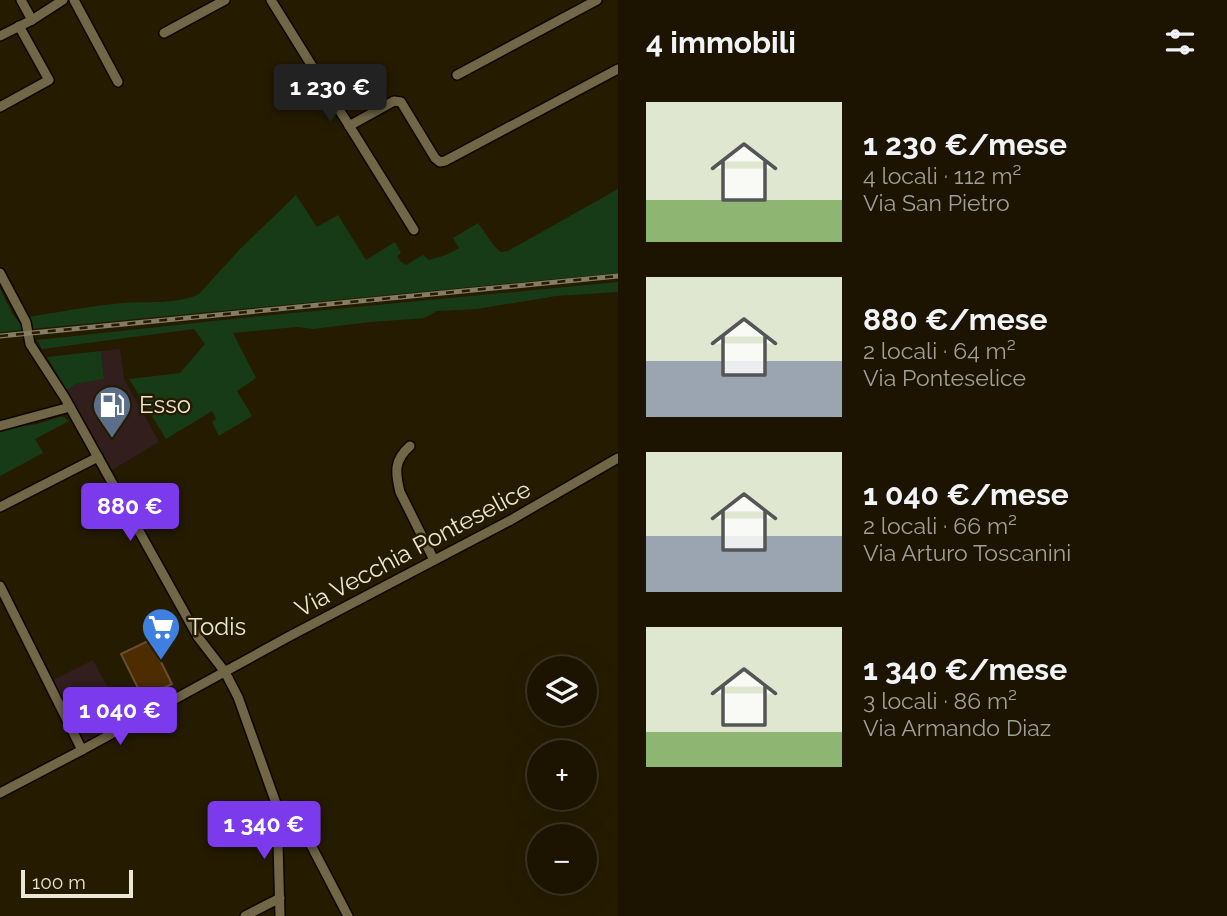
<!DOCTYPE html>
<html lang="it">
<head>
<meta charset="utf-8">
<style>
  :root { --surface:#1c1400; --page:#251d0a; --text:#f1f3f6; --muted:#a09e99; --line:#3a3322; --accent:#7c3aed }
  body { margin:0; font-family:Raleway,sans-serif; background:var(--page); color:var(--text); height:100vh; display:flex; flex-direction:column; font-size:26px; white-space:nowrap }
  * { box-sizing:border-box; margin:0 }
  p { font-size:23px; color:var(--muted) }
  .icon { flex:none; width:38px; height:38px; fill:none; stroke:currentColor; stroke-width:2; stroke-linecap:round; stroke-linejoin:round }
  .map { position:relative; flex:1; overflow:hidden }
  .drawer { display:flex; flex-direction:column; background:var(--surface); width:609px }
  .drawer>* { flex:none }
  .controls { position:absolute; left:527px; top:656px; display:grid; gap:14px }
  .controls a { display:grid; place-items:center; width:70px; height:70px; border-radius:50%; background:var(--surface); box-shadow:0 7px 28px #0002,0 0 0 2px var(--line); font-size:35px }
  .scale { position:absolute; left:21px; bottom:18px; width:112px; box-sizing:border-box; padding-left:7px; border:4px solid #ece6d4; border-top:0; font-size:19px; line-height:24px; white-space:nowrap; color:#ece6d4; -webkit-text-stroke:5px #251b00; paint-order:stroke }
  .price { position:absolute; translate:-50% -60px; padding:0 16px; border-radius:7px; background:var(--accent); color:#fff; font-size:23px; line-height:46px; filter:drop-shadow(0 2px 4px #0008) }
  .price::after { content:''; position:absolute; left:50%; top:42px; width:21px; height:16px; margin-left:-10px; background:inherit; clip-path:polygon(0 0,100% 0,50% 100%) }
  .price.current { background:#222; color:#fff }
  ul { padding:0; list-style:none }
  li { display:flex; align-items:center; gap:21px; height:175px; padding:0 28px }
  li span { display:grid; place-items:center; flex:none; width:196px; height:140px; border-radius:0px; color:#555 }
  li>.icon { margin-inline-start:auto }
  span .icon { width:84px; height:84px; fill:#fffc; stroke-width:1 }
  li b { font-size:30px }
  h2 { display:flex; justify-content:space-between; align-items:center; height:84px; padding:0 28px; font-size:30px }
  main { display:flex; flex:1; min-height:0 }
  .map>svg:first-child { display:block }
  .industrial { fill:#311e1d }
  .green { fill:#183b17 }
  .building { fill:#4d2c00; stroke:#664f35; stroke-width:2 }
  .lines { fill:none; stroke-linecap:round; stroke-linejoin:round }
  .minor-casing { stroke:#0e0600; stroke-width:12 }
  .minor { stroke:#716646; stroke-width:9 }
  .rail-casing { stroke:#847c65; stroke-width:5 }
  .rail { stroke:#251b00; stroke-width:2.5; stroke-dasharray:8; stroke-linecap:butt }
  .labels { text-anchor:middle; stroke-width:5; stroke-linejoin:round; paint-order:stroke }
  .poi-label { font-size:24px; fill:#ece6d4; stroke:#251b00; text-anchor:start }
  .street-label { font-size:24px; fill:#ece6d4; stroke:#251b00 }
</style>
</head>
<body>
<main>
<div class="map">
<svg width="618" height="916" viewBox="0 0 618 916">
  <rect width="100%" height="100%" fill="#251b00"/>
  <g class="industrial">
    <path d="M120,349L124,379L159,442L112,470L67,390L76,384L104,379L101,351Z"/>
    <path d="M93,660L126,721L82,745L51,681Z"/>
  </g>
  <g class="green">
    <path d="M618,189V273L30,329L28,317C59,312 91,306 122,303C147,301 176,305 199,294L240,249L296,195L317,227L338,215L366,260L395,242L401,253L397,256L400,261L406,265L423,255L429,260L446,255L459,248L453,238L478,223L494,246L501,252L508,251Z"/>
    <path d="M618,282V292L556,296L477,309L437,311L424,318L413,319L370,322L313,329L297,327L233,333L256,378L237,391L252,416L219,436L212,422L216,419L212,411L166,439L129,379L180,373L205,344L194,329L42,349L37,340L251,317Z"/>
    <path d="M0,289L13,315L22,326V330L0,332Z"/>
    <path d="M101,351L104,379L76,384L67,390L47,357Z"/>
    <path d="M60,417H64L69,421L35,439L43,453L0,476V430L37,424Z"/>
  </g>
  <path class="building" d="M150,640L172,684L143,698L121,654Z"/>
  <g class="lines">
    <g class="minor-casing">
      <g id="minor">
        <path d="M21,0L32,20"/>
        <path d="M74,0L118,82"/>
        <path d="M271,0L414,230"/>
        <path d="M164,33L225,0"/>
        <path d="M0,36L32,20L63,0"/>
        <path d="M457,75L597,0"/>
        <path d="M0,107L49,80L19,26"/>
        <path d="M349,126L394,101L401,102L435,158L440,162L445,161L618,69"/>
        <path d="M0,273L26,322L30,344L65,398L198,637L225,672L238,697L277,806L280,916"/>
        <path d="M0,426L70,407"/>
        <path d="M410,446C394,460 395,472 400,492L434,560"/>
        <path d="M0,507L98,457"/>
        <path d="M0,586L82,750"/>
        <path d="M0,793L82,750L288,637L509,521L618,458"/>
        <path d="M277,806L293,816L312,847L348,916"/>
        <path d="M245,916L280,898"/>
      </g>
    </g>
    <use href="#minor" class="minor"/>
    <g class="rail-casing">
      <path id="rail" d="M0,336L618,276"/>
    </g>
    <use href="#rail" class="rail"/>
  </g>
  <defs>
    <g id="fuel-pin" transform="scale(2.0125)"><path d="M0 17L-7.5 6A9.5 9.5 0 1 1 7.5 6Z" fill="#5c6f8a" stroke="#251b00"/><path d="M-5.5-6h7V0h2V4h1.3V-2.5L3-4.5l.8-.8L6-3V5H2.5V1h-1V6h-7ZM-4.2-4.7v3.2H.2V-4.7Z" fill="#fff"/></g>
    <g id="supermarket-pin" transform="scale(2.0125)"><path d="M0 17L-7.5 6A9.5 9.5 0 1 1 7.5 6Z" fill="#3f7fe0" stroke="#251b00"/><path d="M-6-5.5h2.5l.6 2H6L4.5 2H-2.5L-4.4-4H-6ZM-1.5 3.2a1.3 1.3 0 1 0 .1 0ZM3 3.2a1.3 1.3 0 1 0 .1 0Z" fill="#fff"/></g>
  </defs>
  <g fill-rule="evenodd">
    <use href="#fuel-pin" x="112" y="405"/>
    <use href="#supermarket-pin" x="161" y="627"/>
  </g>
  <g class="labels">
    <g class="poi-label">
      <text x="139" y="413">Esso</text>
      <text x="188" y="635">Todis</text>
    </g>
    <g class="street-label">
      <text transform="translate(413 549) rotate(-28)" y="8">Via Vecchia Ponteselice</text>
    </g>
  </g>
</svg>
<div class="controls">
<a><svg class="icon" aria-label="layers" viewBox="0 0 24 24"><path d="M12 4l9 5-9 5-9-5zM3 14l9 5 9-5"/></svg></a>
<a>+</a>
<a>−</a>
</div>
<div class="scale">100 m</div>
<b class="price current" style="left:330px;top:124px">1 230 €</b>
<b class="price" style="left:130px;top:543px">880 €</b>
<b class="price" style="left:120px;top:747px">1 040 €</b>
<b class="price" style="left:264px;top:861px">1 340 €</b>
</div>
<section class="drawer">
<h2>4 immobili<svg class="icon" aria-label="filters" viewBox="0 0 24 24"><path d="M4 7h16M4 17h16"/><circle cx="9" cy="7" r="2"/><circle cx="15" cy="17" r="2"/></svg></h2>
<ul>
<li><span style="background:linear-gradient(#dfe7d0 70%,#8fb573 0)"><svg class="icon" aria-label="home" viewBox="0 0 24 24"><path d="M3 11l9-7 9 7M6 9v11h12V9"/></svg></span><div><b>1 230 €/mese</b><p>4 locali · 112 m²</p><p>Via San Pietro</p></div></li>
<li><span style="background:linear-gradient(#dfe7d0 60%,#9aa5b1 0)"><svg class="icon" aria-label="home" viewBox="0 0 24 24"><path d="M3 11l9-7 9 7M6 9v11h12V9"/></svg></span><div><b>880 €/mese</b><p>2 locali · 64 m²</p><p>Via Ponteselice</p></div></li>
<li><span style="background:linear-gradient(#dfe7d0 60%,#9aa5b1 0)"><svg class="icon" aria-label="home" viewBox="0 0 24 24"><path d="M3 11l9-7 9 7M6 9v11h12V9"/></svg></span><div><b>1 040 €/mese</b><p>2 locali · 66 m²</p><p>Via Arturo Toscanini</p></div></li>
<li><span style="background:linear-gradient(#dfe7d0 75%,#8fb573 0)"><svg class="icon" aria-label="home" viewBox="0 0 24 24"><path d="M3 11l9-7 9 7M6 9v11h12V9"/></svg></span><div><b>1 340 €/mese</b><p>3 locali · 86 m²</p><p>Via Armando Diaz</p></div></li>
</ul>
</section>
</main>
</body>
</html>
